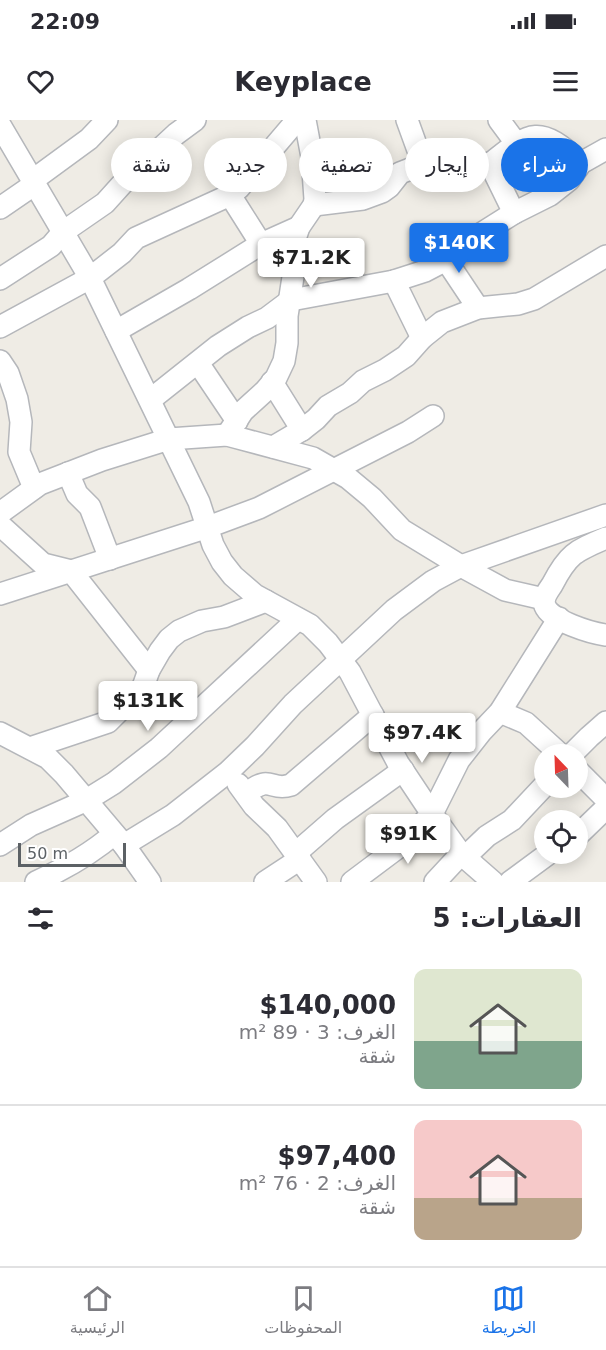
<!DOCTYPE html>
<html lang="ar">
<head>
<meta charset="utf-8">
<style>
  :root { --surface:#fff; --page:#f2f2f3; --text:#2b2b33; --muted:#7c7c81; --line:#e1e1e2; --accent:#1a73e8 }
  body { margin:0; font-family:"DejaVu Sans",Vazirmatn,sans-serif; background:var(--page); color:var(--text); direction:rtl; height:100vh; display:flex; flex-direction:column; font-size:22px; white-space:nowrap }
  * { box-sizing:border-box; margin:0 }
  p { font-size:20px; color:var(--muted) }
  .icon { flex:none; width:33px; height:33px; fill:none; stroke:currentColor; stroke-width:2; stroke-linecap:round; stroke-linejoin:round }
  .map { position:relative; height:762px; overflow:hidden; direction:ltr }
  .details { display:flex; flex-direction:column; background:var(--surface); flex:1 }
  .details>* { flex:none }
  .hud { position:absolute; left:18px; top:18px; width:570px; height:54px; direction:rtl; display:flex; gap:12px }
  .needle { width:39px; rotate:337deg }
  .buttons { position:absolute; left:534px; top:624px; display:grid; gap:12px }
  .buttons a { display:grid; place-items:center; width:54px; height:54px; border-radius:50%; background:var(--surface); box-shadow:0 3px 15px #0003; font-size:30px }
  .scale { position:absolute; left:18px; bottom:15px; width:108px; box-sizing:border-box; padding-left:6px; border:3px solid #5c6165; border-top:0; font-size:16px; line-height:21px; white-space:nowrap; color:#5c6165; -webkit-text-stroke:4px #fff; paint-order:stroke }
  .price { position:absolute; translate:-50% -51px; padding:0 14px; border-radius:6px; background:#fff; color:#222; font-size:20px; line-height:39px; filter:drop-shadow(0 2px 3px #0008) }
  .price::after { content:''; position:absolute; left:50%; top:36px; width:18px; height:14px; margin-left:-9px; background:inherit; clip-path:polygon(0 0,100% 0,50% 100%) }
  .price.current { background:var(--accent); color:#fff }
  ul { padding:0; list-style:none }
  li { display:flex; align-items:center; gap:18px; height:150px; padding:0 24px }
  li+li { border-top:2px solid var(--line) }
  li span { display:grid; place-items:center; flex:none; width:168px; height:120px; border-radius:12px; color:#555 }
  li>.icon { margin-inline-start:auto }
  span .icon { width:72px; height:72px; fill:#fffc; stroke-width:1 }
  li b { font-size:26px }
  h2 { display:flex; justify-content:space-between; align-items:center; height:72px; padding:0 24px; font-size:26px }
  .chip { padding:0 21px; border-radius:27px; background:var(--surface); box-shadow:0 3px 15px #0003; font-size:21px; line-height:54px }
  .chip.current { background:var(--accent); color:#fff }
  .status { display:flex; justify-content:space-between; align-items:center; height:42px; padding:0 30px; background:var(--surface); direction:ltr }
  .status svg { height:16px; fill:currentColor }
  header { display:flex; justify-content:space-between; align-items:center; height:78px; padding:0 24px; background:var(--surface); font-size:27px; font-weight:700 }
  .menu { display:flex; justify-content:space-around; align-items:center; height:84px; border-top:2px solid var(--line); background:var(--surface); font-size:16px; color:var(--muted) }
  .menu a { display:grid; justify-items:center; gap:3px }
  .menu .current { color:var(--accent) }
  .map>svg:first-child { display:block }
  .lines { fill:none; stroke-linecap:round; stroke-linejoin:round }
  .minor-casing { stroke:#b5b7bb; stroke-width:24 }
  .minor { stroke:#fff; stroke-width:21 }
</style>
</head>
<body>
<div class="status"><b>22:09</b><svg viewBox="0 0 49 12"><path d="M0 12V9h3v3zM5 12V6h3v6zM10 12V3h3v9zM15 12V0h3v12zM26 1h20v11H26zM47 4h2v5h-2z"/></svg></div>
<header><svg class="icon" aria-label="menu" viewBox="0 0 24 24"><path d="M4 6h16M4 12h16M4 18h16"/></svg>Keyplace<svg class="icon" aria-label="heart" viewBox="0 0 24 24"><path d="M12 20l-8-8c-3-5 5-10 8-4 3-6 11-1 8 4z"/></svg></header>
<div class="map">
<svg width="606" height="762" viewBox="0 0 606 762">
  <rect width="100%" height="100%" fill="#efece5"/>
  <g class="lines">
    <g class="minor-casing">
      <g id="minor">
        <path d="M407,0L423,44"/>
        <path d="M499,0L516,23"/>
        <path d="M0,5L90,158L199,382L213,425L222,442L233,456L255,475L310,505L328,523L350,552L398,643L432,694L461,734L493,762"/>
        <path d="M490,44L514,93"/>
        <path d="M33,60L89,19L107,0"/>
        <path d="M230,75L261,124"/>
        <path d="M314,85L363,79L382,72L389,67L400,53L423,44L433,41L490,44C532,10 539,5 581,43"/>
        <path d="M0,88L35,64"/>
        <path d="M446,140L478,188"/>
        <path d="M0,159L51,126L63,112L105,83L123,63L176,14L195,0"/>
        <path d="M394,161L422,218"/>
        <path d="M0,207L90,158L122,133L136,118L230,75L239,68L297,0"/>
        <path d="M116,211L189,169L261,124L299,107"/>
        <path d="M0,241L8,253L17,279L21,302L19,332L34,368"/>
        <path d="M198,243L237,301"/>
        <path d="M272,262L302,310"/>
        <path d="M150,280L218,226L248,207L267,198L291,180L394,161L425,151L446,140L460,127L514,93L550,75L569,60L581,43L606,29"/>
        <path d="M227,315L243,291L265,271L276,258L284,241L287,223V196L293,157L295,119L299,107L314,85L315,79L312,37L305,0"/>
        <path d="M273,327L302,310L316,299L328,286L350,273L363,261L385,250L406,236L422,218L442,202L478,188L518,184L534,179L606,136"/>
        <path d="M68,353L77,374L90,387L110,439"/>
        <path d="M0,393L40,364L102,340L169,319L227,315L313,338L348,358L372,378L402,410L461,446L505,470L544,479"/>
        <path d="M0,405L43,444L71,451L149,550"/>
        <path d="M606,418C575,431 568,434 552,465C548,471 542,478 545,486C551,501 591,513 606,515"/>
        <path d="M0,474L208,407L259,388L408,312L433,296"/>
        <path d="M500,592L526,603L560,634"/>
        <path d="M0,613L48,638L64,654L124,725L150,762"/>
        <path d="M30,628L108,602L143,567L149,550L160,531L169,519L179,511L202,501L224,497L266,481"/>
        <path d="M572,634L589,617L606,602"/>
        <path d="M578,651L606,679"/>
        <path d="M238,664L254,686L277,708L316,762"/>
        <path d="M246,674C271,653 270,672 291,665L373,595"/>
        <path d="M578,715L606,688"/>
        <path d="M0,725L31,705L85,681L114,663L159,628L298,499"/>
        <path d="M124,725L173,695L228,652L255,626L293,584L394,490L433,461L461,446L606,395"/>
        <path d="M296,733L335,699L403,650"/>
        <path d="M465,737L487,716L512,700L544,666"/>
        <path d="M36,762C64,749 91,734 114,714"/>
        <path d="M265,762L300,739"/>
        <path d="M352,762L400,726L432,694L459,640L481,612L500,592L559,498"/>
        <path d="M435,762L461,734"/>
        <path d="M510,762L548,734"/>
      </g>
    </g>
    <use href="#minor" class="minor"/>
  </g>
</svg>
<div class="buttons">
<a><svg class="needle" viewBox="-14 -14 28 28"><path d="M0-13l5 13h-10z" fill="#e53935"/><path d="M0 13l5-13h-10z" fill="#7c7c81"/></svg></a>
<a><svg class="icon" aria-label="locate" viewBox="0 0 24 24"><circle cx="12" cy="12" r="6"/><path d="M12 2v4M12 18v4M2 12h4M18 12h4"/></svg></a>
</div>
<div class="scale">50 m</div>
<b class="price current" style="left:459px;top:154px">$140K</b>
<b class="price" style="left:311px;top:169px">$71.2K</b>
<b class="price" style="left:148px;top:612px">$131K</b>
<b class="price" style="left:422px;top:644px">$97.4K</b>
<b class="price" style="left:408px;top:745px">$91K</b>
<div class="hud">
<a class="chip current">شراء</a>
<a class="chip">إيجار</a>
<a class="chip">تصفية</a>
<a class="chip">جديد</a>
<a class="chip">شقة</a>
</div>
</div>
<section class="details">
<h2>العقارات: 5<svg class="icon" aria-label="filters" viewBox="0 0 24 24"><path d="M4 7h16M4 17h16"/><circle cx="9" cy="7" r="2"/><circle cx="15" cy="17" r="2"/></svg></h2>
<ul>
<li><span style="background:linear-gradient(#dfe7d0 60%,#7fa58c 0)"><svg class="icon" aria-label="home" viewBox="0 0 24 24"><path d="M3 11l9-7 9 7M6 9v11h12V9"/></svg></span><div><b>$140,000</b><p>الغرف: 3 · 89 m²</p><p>شقة</p></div></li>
<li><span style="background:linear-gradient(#f6c9c9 65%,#b9a48a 0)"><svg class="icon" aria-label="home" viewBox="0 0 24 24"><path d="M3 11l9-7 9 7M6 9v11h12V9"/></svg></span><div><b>$97,400</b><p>الغرف: 2 · 76 m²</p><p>شقة</p></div></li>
</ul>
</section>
<nav class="menu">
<a class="current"><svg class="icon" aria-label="map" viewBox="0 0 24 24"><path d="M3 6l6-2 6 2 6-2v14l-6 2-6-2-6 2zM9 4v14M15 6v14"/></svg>الخريطة</a>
<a><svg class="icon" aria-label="saved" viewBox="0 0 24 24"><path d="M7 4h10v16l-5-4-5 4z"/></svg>المحفوظات</a>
<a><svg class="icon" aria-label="home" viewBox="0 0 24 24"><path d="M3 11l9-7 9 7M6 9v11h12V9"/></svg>الرئيسية</a>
</nav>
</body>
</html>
